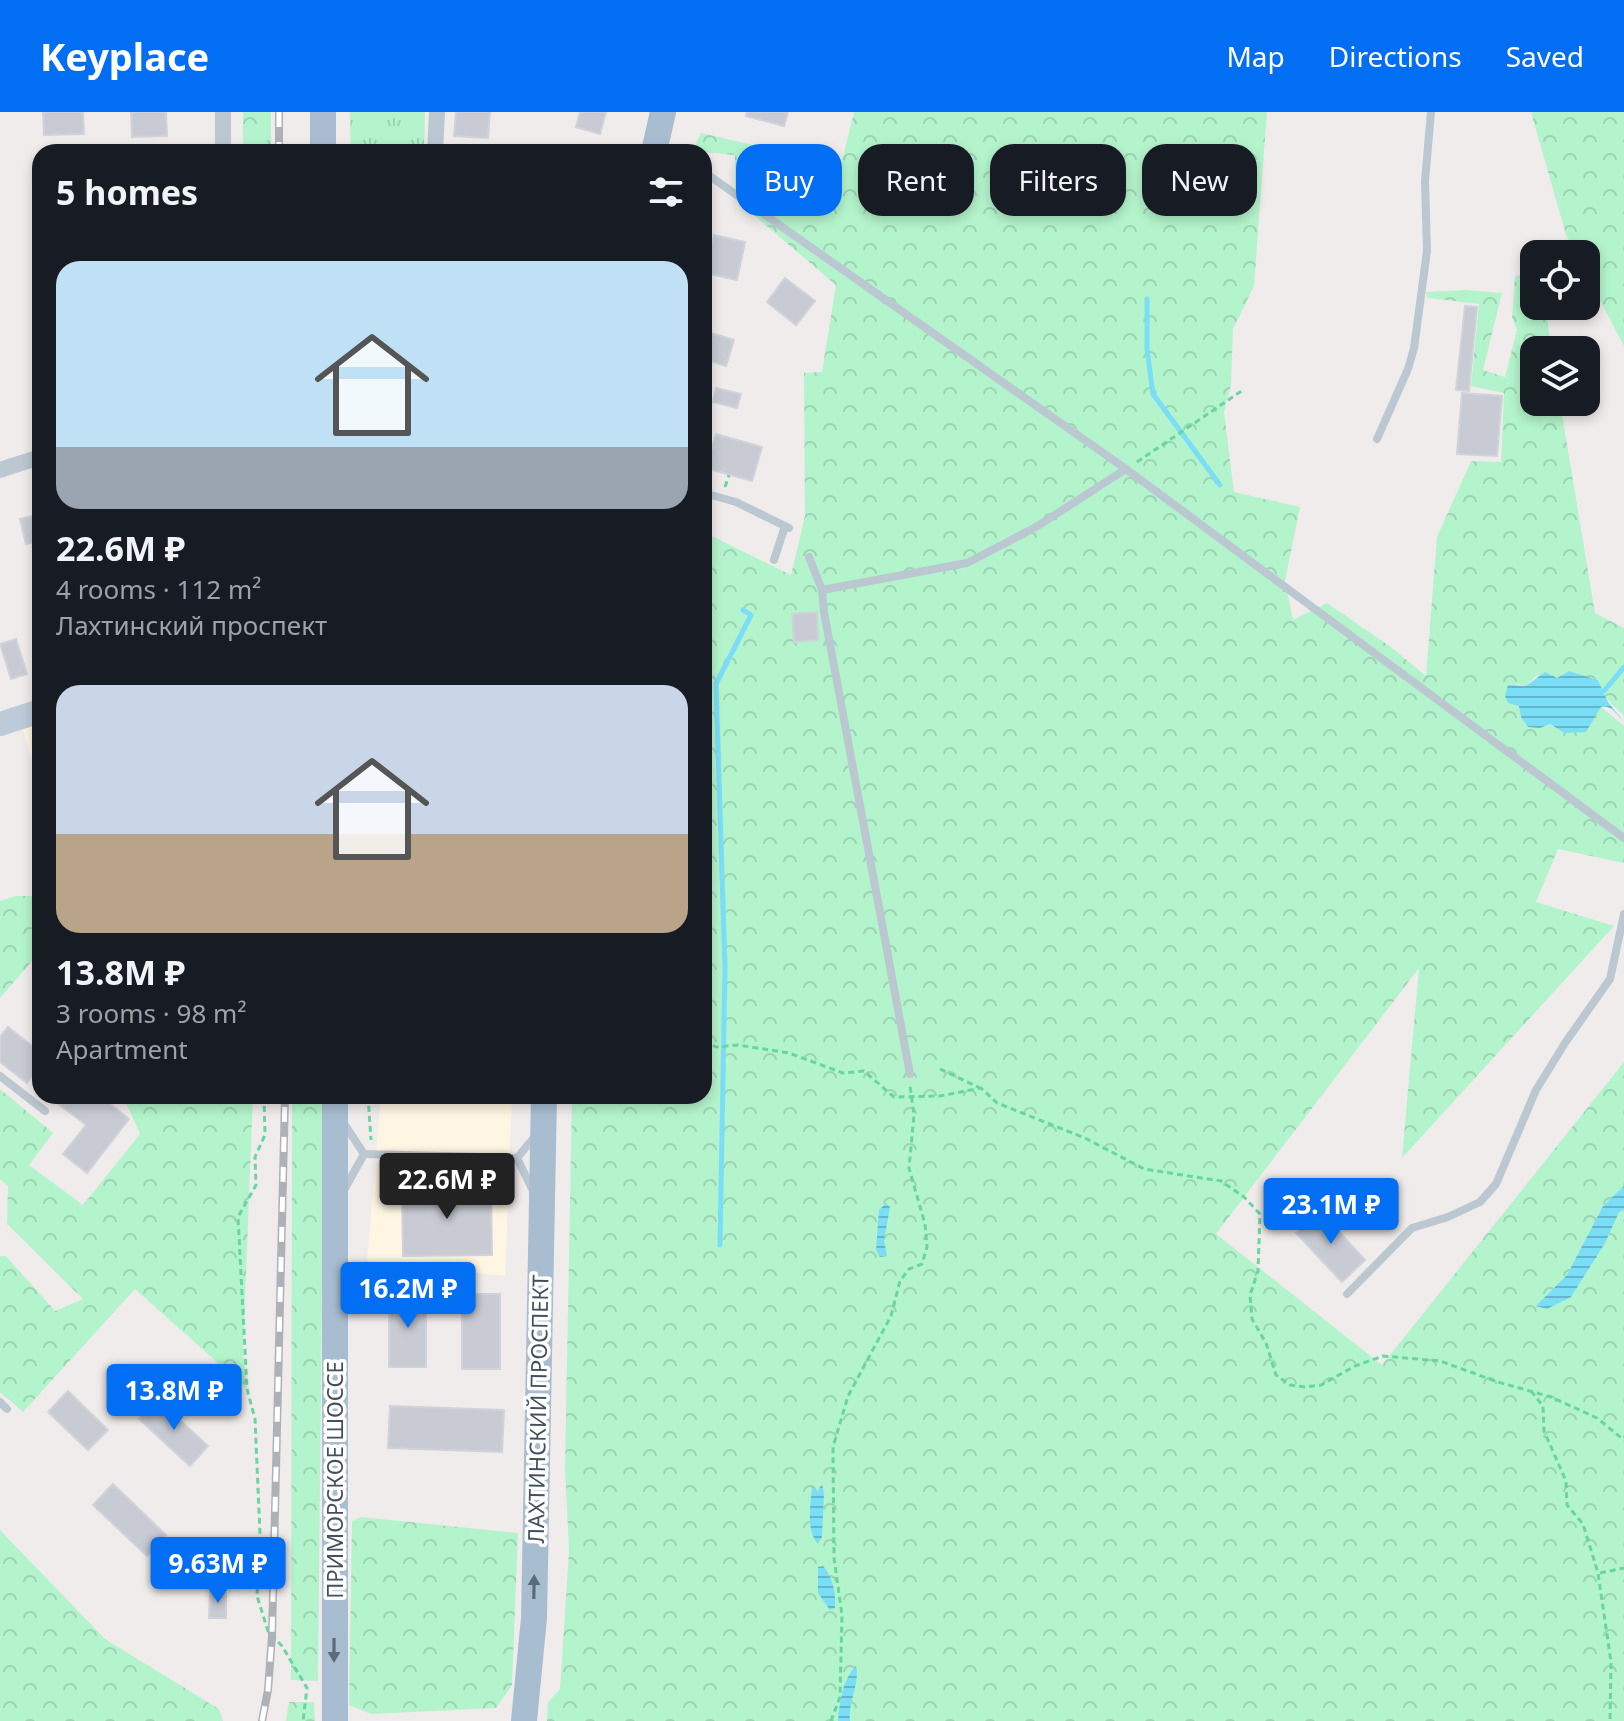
<!DOCTYPE html>
<html lang="en">
<head>
<meta charset="utf-8">
<style>
  :root { --surface:#171b24; --page:#242831; --text:#f1f3f6; --muted:#9ea1a6; --accent:#026ef4 }
  body { margin:0; font-family:"Noto Sans",sans-serif; background:var(--page); color:var(--text); height:100vh; display:flex; flex-direction:column; font-size:30px; white-space:nowrap }
  * { box-sizing:border-box; margin:0 }
  p { font-size:26px; color:var(--muted) }
  .icon { flex:none; width:44px; height:44px; fill:none; stroke:currentColor; stroke-width:2; stroke-linecap:round; stroke-linejoin:round }
  .map { position:relative; flex:1; overflow:hidden }
  .side { position:absolute; left:32px; top:32px; width:680px; height:960px; display:flex; flex-direction:column; background:var(--surface); border-radius:24px; box-shadow:0 4px 12px #0003 }
  .side>* { flex:none }
  .banner { position:absolute; left:736px; top:32px; width:760px; height:72px; display:flex; gap:16px }
  .buttons { position:absolute; left:1520px; top:128px; display:grid; gap:16px }
  .buttons a { display:grid; place-items:center; width:80px; height:80px; border-radius:16px; background:var(--surface); box-shadow:0 4px 12px #0003; font-size:40px }
  .price { position:absolute; translate:-50% -68px; padding:0 18px; border-radius:8px; background:var(--accent); color:#fff; font-size:26px; line-height:52px; filter:drop-shadow(0 2px 4px #0008) }
  .price::after { content:''; position:absolute; left:50%; top:48px; width:24px; height:18px; margin-left:-12px; background:inherit; clip-path:polygon(0 0,100% 0,50% 100%) }
  .price.active { background:#222; color:#fff }
  ul { padding:0; list-style:none }
  li { display:grid; align-content:center; gap:16px; height:424px; padding:0 24px }
  li span { display:grid; place-items:center; height:248px; border-radius:24px; color:#555 }
  li>.icon { margin-inline-start:auto }
  span .icon { width:144px; height:144px; fill:#fffc; stroke-width:1 }
  li b { font-size:34px }
  h2 { display:flex; justify-content:space-between; align-items:center; height:96px; padding:0 24px; font-size:34px }
  .tag { padding:0 28px; border-radius:24px; background:var(--surface); box-shadow:0 4px 12px #0003; font-size:28px; line-height:72px }
  .tag.active { background:var(--accent); color:#fff }
  header { display:flex; align-items:center; gap:48px; box-sizing:border-box; height:112px; padding:0 40px; background:var(--accent); color:#fff }
  header strong { font-size:38px }
  nav { display:flex; gap:44px; margin-inline-start:auto; font-size:28px }
  .map>svg:first-child { display:block }
  .commercial { fill:#fef6e2 }
  .grass { fill:url(#grass-tufts) }
  .forest { fill:url(#forest-crowns) }
  .water { fill:url(#water-rules) }
  .lines { fill:none; stroke-linecap:round; stroke-linejoin:round }
  .stream { stroke:#7bdef7; stroke-width:5 }
  .building { fill:#c8cbd3; stroke:#d0d3d9; stroke-width:2 }
  .path { stroke:#68d69f; stroke-width:3; stroke-dasharray:6 4; stroke-linecap:butt }
  .service { stroke:#bbc8d1; stroke-width:8 }
  .minor { stroke:#bbc8d1; stroke-width:16 }
  .secondary { stroke:#bccad9; stroke-width:24 }
  .primary { stroke:#a8bdd0; stroke-width:26 }
  .rail-casing { stroke:#aeb2b8; stroke-width:8 }
  .rail { stroke:#fff; stroke-width:5; stroke-dasharray:15; stroke-linecap:butt }
  .oneway { fill:#5c6b79 }
  .labels { text-anchor:middle; stroke-width:7; stroke-linejoin:round; paint-order:stroke }
  .street-label { font-size:22px; fill:#43505c; stroke:#fff }
</style>
</head>
<body>
<header>
<strong>Keyplace</strong>
<nav><a>Map</a><a>Directions</a><a>Saved</a></nav>
</header>
<div class="map">
<svg width="1624" height="1609" viewBox="0 0 1624 1609">
  <defs>
    <pattern id="grass-tufts" width="24" height="20" patternUnits="userSpaceOnUse" patternTransform="scale(2)"><rect width="24" height="20" fill="#b4f4cc"/><path d="M3 7l-1-3M5 7V3M7 7l1-3M15 17l-1-3M17 17v-4M19 17l1-3" fill="none" stroke="#9cd3b2"/></pattern>
    <pattern id="forest-crowns" width="20" height="18" patternUnits="userSpaceOnUse" patternTransform="scale(2)"><rect width="20" height="18" fill="#b4f4cc"/><path d="M2 6a3 3 0 1 1 6 0M12 15a3 3 0 1 1 6 0" fill="none" stroke="#9cd3b2"/></pattern>
    <pattern id="water-rules" width="6" height="5" patternUnits="userSpaceOnUse" patternTransform="scale(2)"><rect width="6" height="5" fill="#7bdef7"/><path d="M0 2.5h6" fill="none" stroke="#66b6cb"/></pattern>
  </defs>
  <rect width="100%" height="100%" fill="#f0ecec"/>
  <g class="commercial">
    <path d="M40,604V676L21,611Z"/>
    <path d="M381,984H512L505,1164L367,1149Z"/>
  </g>
  <g class="grass">
    <rect x="257" y="0" width="14" height="40"/>
    <path d="M350,0H425L424,40H351Z"/>
  </g>
  <g class="forest">
    <rect x="243" y="0" width="14" height="40"/>
    <path d="M854,0H1267L1254,174L1233,217L1231,273L1224,300L1234,380L1300,395L1285,469L1293,508L1327,491L1391,535L1426,564L1437,425L1471,349L1501,350L1504,281L1471,274L1479,192L1428,186L1425,180L1466,178L1502,181L1483,258L1505,265L1517,218L1512,205L1515,164L1534,161V194H1546L1551,238H1534V290H1560L1595,501L1624,516V604L1607,587L1598,568L1569,559L1557,566L1536,564L1526,574L1516,572L1519,594L1564,621L1601,595L1624,614V751L1558,737L1536,790L1614,814L1402,1046L1419,856L1216,1122L1382,1253L1624,950V1609H547L548,1590L560,1577L569,1439L565,1356L572,984H704V416L710,423L791,463L805,404L804,261L822,260L836,173L735,87V43L692,39L701,21L841,53Z"/>
    <path d="M1531,0H1624V234L1586,162V142H1576L1566,123Z"/>
    <path d="M16,784H40V840L0,886V789Z"/>
    <path d="M0,977L53,1021L29,1053L83,1093L140,1022L123,984H253L243,1238L247,1277L135,1177L23,1300L0,1280V1144H6L55,1199L83,1187L7,1112L8,1074L0,1067Z"/>
    <path d="M292,984H324L318,1569L291,1568Z"/>
    <path d="M361,1405L518,1421L512,1573L496,1596L371,1602L349,1593L352,1409Z"/>
    <path d="M0,1418L105,1527L219,1597L223,1609H0Z"/>
    <path d="M289,1590H314L315,1609H286Z"/>
  </g>
  <g class="water">
    <path d="M1569,559L1598,568L1608,590L1624,610C1617,603 1611,592 1601,595L1586,620L1564,621L1550,612L1540,616L1528,615L1521,605L1519,594L1508,591L1505,584L1508,573L1526,574L1545,560L1557,566Z"/>
    <path d="M1624,1074V1098L1619,1100L1605,1131L1571,1185L1547,1197L1536,1194L1567,1163L1603,1094Z"/>
    <path d="M886,1091L890,1095L884,1128L887,1144L880,1145L876,1138L879,1098Z"/>
    <path d="M822,1372L824,1382L822,1425L818,1432C805,1418 811,1392 812,1374L817,1380Z"/>
    <path d="M823,1454C833,1465 836,1481 835,1496L830,1498L818,1481V1455Z"/>
    <path d="M856,1554C860,1573 848,1589 850,1609H838C840,1590 842,1568 856,1554Z"/>
  </g>
  <g class="lines">
    <g class="stream">
      <path d="M1147,187V237L1153,282L1220,373"/>
      <path d="M1604,579L1624,555"/>
      <path d="M720,1133L725,855L716,572L751,503L743,498"/>
    </g>
  </g>
  <g class="building">
    <path d="M43,0H83L84,22L44,23Z"/>
    <path d="M131,0H166L167,24L132,25Z"/>
    <path d="M456,0H490L488,26L454,24Z"/>
    <path d="M580,0H606L600,22L576,15Z"/>
    <path d="M747,0H788L784,14L746,4Z"/>
    <path d="M714,123L745,130L737,168L705,161Z"/>
    <path d="M785,166L815,189L796,213L767,190Z"/>
    <path d="M1465,194L1477,195L1469,279L1456,278Z"/>
    <path d="M704,219L734,228L726,254L704,247Z"/>
    <path d="M716,276L741,282L737,296L713,290Z"/>
    <path d="M1462,281L1502,284L1497,344L1457,342Z"/>
    <path d="M716,322L762,335L752,369L706,356Z"/>
    <path d="M40,402V429L26,432L20,407Z"/>
    <path d="M817,500L818,528L794,530L792,502Z"/>
    <path d="M16,527L27,562L11,567L0,532Z"/>
    <path d="M8,915L40,940V954L27,971L0,950V925Z"/>
    <path d="M48,984H100L129,1007L87,1061L63,1042L86,1013Z"/>
    <path d="M491,1074L492,1143L403,1144L402,1075Z"/>
    <path d="M1320,1099L1365,1148L1342,1170L1296,1121Z"/>
    <rect x="389" y="1180" width="37" height="75"/>
    <rect x="462" y="1182" width="38" height="75"/>
    <path d="M68,1279L108,1318L88,1338L48,1300Z"/>
    <path d="M157,1287L208,1334L190,1354L139,1307Z"/>
    <path d="M390,1294L504,1298L502,1340L388,1336Z"/>
    <path d="M113,1372L166,1423L147,1444L93,1393Z"/>
    <path d="M210,1480L226,1481V1506H209Z"/>
  </g>
  <g class="lines">
    <g class="path">
      <path d="M1137,350L1243,278"/>
      <path d="M725,375L729,363"/>
      <path d="M704,929L716,935L738,933L789,941L843,961L864,959L894,985L940,984L981,976L997,991L1085,1026L1144,1057L1221,1069L1244,1085L1260,1102L1258,1159L1250,1183L1252,1207L1266,1231L1276,1263L1290,1273L1305,1275L1321,1273L1355,1254L1383,1244L1440,1249L1498,1270L1551,1285L1597,1306L1624,1328"/>
      <path d="M940,957L980,976"/>
      <path d="M264,984L265,1023L255,1045L256,1073L238,1105L247,1277L255,1307L260,1422L257,1484L268,1519L282,1534L307,1576L303,1609"/>
      <path d="M368,984L371,1028"/>
      <path d="M1531,1279L1543,1294L1544,1319L1566,1369L1567,1393L1583,1412L1598,1461L1611,1550L1610,1609"/>
      <path d="M1600,1461L1624,1456"/>
      <path d="M831,1609L840,1585L842,1503L834,1446L833,1335L848,1284L891,1204L900,1169L909,1157L922,1152L927,1135L925,1112L909,1056L914,1003L910,974"/>
    </g>
    <g class="service">
      <path d="M704,60L1126,357L1624,726"/>
      <path d="M1377,327L1408,257L1414,236L1427,139L1425,69L1431,0"/>
      <path d="M704,381L736,390L789,416"/>
      <path d="M809,445L822,478L967,451L1036,415L1126,357"/>
      <path d="M774,448L785,414"/>
      <path d="M822,478L824,500L910,962"/>
      <path d="M0,964L45,999"/>
      <path d="M343,1010L364,1042"/>
      <path d="M364,1042L517,1046"/>
      <path d="M517,1046L534,1081"/>
      <path d="M517,1046L537,1022"/>
      <path d="M343,1080L364,1042"/>
      <path d="M1347,1182L1412,1116L1448,1105L1480,1090L1496,1072L1536,978L1565,931L1610,867L1624,802"/>
      <path d="M0,1290L7,1297"/>
    </g>
    <g class="minor">
      <path d="M223,0V40"/>
      <path d="M435,40L437,0"/>
      <path d="M0,358L40,345"/>
    </g>
    <path class="secondary" d="M0,612L40,599"/>
    <g class="primary">
      <path d="M323,0V40"/>
      <path d="M654,40L663,0"/>
      <path d="M335,1609V984"/>
      <path d="M524,1609L534,1506L544,984"/>
    </g>
    <g class="rail-casing">
      <g id="rail">
        <path d="M279,0V40"/>
        <path d="M262,1609L268,1578L272,1524L285,984"/>
      </g>
    </g>
    <use href="#rail" class="rail"/>
  </g>
  <defs><path id="oneway-solid" d="M-6-.8H1V-3.2L6.5 0L1 3.2V.8H-6Z" transform="scale(2)"/></defs>
  <g class="oneway">
    <use href="#oneway-solid" transform="translate(534 1475) rotate(-89)"/>
    <use href="#oneway-solid" transform="translate(334 1538) rotate(90)"/>
  </g>
  <g class="labels">
    <g class="street-label">
      <text transform="translate(538 1297) rotate(-89)" y="8">ЛАХТИНСКИЙ ПРОСПЕКТ</text>
      <text transform="translate(335 1368) rotate(-90)" y="8">ПРИМОРСКОЕ ШОССЕ</text>
    </g>
  </g>
</svg>
<div class="buttons">
<a><svg class="icon" aria-label="locate" viewBox="0 0 24 24"><circle cx="12" cy="12" r="6"/><path d="M12 2v4M12 18v4M2 12h4M18 12h4"/></svg></a>
<a><svg class="icon" aria-label="layers" viewBox="0 0 24 24"><path d="M12 4l9 5-9 5-9-5zM3 14l9 5 9-5"/></svg></a>
</div>
<b class="price active" style="left:447px;top:1109px">22.6M ₽</b>
<b class="price" style="left:1331px;top:1134px">23.1M ₽</b>
<b class="price" style="left:408px;top:1218px">16.2M ₽</b>
<b class="price" style="left:174px;top:1320px">13.8M ₽</b>
<b class="price" style="left:218px;top:1493px">9.63M ₽</b>
<div class="banner">
<a class="tag active">Buy</a>
<a class="tag">Rent</a>
<a class="tag">Filters</a>
<a class="tag">New</a>
</div>
<section class="side">
<h2>5 homes<svg class="icon" aria-label="filters" viewBox="0 0 24 24"><path d="M4 7h16M4 17h16"/><circle cx="9" cy="7" r="2"/><circle cx="15" cy="17" r="2"/></svg></h2>
<ul>
<li><span style="background:linear-gradient(#bfe0f5 75%,#9aa5b1 0)"><svg class="icon" aria-label="home" viewBox="0 0 24 24"><path d="M3 11l9-7 9 7M6 9v11h12V9"/></svg></span><div><b>22.6M ₽</b><p>4 rooms · 112 m²</p><p>Лахтинский проспект</p></div></li>
<li><span style="background:linear-gradient(#c9d6e8 60%,#b9a48a 0)"><svg class="icon" aria-label="home" viewBox="0 0 24 24"><path d="M3 11l9-7 9 7M6 9v11h12V9"/></svg></span><div><b>13.8M ₽</b><p>3 rooms · 98 m²</p><p>Apartment</p></div></li>
</ul>
</section>
</div>
</body>
</html>
